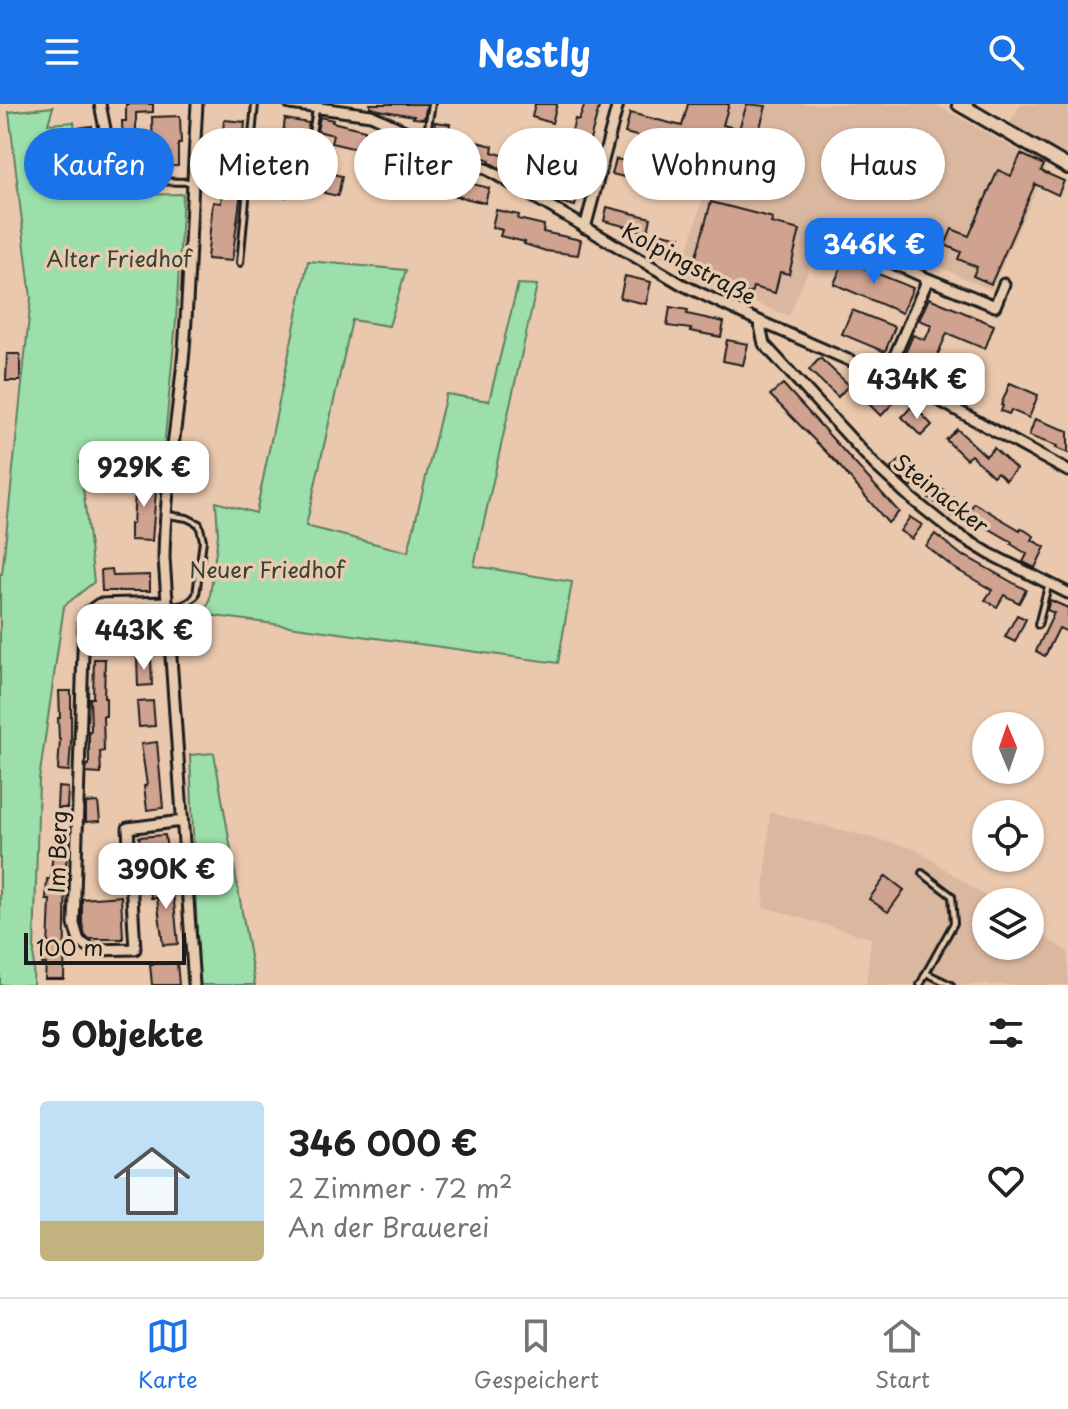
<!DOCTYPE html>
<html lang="de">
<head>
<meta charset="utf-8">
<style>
  :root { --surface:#fff; --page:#f6f6f6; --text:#202124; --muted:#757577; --line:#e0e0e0; --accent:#1a73e8 }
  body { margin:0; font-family:"Playpen Sans",sans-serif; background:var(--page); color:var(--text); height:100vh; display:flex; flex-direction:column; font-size:30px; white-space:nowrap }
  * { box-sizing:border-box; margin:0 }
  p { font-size:26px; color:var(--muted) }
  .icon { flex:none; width:44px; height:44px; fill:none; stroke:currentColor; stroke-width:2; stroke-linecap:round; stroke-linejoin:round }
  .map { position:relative; height:881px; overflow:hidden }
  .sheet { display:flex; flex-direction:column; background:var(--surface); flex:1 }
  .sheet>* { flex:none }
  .top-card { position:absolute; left:24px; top:24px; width:1020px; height:72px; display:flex; gap:16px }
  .needle { width:52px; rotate:358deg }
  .buttons { position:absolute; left:972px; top:608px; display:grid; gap:16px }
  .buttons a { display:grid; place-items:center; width:72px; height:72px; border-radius:50%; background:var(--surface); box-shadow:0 2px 6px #0004; font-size:40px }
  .scale { position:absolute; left:24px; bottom:20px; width:162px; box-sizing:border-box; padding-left:8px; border:4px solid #1c1c1c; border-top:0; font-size:22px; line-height:28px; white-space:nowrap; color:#1c1c1c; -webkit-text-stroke:6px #e8cbaf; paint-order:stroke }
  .price { position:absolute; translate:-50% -68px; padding:0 18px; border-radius:16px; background:#fff; color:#222; font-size:26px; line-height:52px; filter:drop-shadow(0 2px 4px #0008) }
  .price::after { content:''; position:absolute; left:50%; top:48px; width:24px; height:18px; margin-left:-12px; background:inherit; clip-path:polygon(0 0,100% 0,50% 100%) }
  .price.selected { background:var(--accent); color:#fff }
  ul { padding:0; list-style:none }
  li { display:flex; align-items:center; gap:24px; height:200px; padding:0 40px }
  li+li { border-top:2px solid var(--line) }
  li span { display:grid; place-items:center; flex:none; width:224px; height:160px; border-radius:8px; color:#555 }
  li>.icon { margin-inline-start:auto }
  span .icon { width:96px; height:96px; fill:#fffc; stroke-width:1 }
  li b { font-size:34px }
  h2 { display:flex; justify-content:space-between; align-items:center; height:96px; padding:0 40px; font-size:34px }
  .tag { padding:0 28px; border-radius:36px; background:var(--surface); box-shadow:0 2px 6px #0004; font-size:28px; line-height:72px }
  .tag.selected { background:var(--accent); color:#fff }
  header { display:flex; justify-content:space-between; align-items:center; height:104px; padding:0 40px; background:var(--accent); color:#fff; font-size:36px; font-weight:700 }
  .tabs { display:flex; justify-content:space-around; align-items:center; height:112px; border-top:2px solid var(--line); background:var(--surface); font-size:22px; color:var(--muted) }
  .tabs a { display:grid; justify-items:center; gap:4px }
  .tabs .selected { color:var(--accent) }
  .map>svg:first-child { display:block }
  .built { fill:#dab79f }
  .green { fill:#9cdfaa; stroke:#5c7e63; stroke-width:2 }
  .building { fill:#d0a290; stroke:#1c1c1c; stroke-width:2 }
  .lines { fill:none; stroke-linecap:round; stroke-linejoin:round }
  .service-casing { stroke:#1c1c1c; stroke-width:10 }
  .minor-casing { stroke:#1c1c1c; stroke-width:15 }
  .secondary-casing { stroke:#1c1c1c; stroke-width:18 }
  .service { stroke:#e8cbaf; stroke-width:4 }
  .minor { stroke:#e8cbaf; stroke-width:9 }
  .secondary { stroke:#e8cbaf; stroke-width:12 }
  .labels { text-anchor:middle; stroke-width:7; stroke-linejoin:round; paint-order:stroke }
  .park-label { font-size:22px; fill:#364338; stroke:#e8cbaf }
  .street-label { font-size:22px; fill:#1c1c1c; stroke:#e8cbaf }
</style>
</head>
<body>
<header><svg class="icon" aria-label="menu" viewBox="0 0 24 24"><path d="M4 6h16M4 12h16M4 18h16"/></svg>Nestly<svg class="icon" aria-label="search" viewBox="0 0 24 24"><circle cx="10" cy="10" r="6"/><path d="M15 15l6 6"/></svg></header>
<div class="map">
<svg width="1068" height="881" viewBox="0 0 1068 881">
  <rect width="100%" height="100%" fill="#eac8ad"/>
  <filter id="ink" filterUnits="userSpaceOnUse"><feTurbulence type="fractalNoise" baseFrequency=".0125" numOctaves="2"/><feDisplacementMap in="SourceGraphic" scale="16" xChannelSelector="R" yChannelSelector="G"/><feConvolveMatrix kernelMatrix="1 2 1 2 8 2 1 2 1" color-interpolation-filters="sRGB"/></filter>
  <g filter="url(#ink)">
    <g class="built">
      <path d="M687,0H935L1047,63L991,186L830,114L789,212L681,170L713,58L675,48Z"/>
      <path d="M1020,0H1065L1068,2V52L1010,19Z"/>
      <path d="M770,708L916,745L994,798H986V842H1030V823L1068,848V881H866L871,834L763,803Z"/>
    </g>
    <g class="green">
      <path d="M53,3L48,20L74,18L84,92L183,90L176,217L162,366L80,358L94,478L64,502L39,676L33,881H0V470H2L31,194L9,8Z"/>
      <path d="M308,157L406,166L389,222L352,216L306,422L408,448L446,290L489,297L518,180L537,181L474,462L572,478L558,559L201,510L209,499L218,431L216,398L256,409Z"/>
      <path d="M214,649L255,881H199L190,651Z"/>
    </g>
    <g class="building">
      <path d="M126,0H153V8L136,9V47H153L152,13L180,12L181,40H178V62L124,63L122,17H126Z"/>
      <path d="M370,0H427L424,15L413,14L414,12L379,6L370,3Z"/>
      <path d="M535,0H557L552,19L532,13Z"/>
      <path d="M585,0H600L590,36L571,31L575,15L579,16Z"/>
      <path d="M688,0H729L723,21L739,25L747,0L766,2L749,62L715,52L713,58L675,48L676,42L625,29L630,9L682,22Z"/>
      <path d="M320,13L333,16L332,18L365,26V28L383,32L382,36L407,41V44L423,47L420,62L404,59L405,54L389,51L390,49L361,44V46L331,39L333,31L317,27Z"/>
      <path d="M285,15L309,19L305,37L294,47L286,93L275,92Z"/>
      <path d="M224,16L245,18L241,65H244L232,157L207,155L213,98L221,99L226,50H221Z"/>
      <path d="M435,18L450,20L448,36L433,32Z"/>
      <path d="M92,22L93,41L79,43L77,24Z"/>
      <path d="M473,37L493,42L492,48L547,64L543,82L525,77L526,72L505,67L489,58L490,56L470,49Z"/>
      <path d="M306,49L305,55H310L305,88L297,87L304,51Z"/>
      <path d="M1021,50L1044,61L1041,67L1064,77L1058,91L1035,80L991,180L973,172L977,163L958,155L961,148L945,141L952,125L969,132L998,66L1011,72Z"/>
      <path d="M616,55L635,59V62L657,67L653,83L631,78L632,75L612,70Z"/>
      <path d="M428,58L447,63L444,73L489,84L485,99L448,90L449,85L423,79Z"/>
      <path d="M565,59L585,64L575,102L556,97Z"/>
      <path d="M327,69L342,72L338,92L324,89Z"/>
      <path d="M676,70L694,75L690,95L672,90Z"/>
      <path d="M98,74H113L114,92H98Z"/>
      <path d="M711,98L773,114L771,119L800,126L789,170L780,168L775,189L753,183L751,190L728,184L729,178L692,167Z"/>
      <path d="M607,103L651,114L648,128L604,117Z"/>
      <path d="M496,106L519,111L518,115L544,121L543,128L581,136L578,151L546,147L524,140L525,138L500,132L502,126L492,123Z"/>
      <path d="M658,128L680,133L676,153L653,148Z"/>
      <path d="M844,156L913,184L902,209L834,180Z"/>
      <path d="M625,172L651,178L646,200L620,194Z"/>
      <path d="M929,194L994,221L985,245L947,229L931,266L903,254L913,231L925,236L932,221L919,216Z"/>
      <path d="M670,203L688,206L687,210L724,218L721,233L690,227L691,225L667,222Z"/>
      <path d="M852,206L895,223L885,248L842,230Z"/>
      <path d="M727,236L748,240L743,261L723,257Z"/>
      <path d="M7,250H20V277H6Z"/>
      <path d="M820,254L849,281L838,293L809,266Z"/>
      <path d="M1010,279L1038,291L1029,314L1011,306L1009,310L1001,307L1003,302L1001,301Z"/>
      <path d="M783,280L899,408L888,419L837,359L770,291Z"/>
      <path d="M872,280L892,300L881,312L861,292Z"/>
      <path d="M913,301L932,321L921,332L902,313Z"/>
      <path d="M1035,315L1068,327V349L1056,344L1057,342L1029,332Z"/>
      <path d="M957,325L986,352L994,344L1016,365L1006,376L997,368L993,372L971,351L966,355L946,336Z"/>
      <path d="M904,353L923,373L911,384L891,364Z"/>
      <path d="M136,372L157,374L152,437L130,436V420H133Z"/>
      <path d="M938,382L970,406L974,399L1020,426L1021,424L1034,432L1032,436L1045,443L1035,464L1023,458L1027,450L1011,440L1012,438L957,406L952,412L929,394Z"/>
      <path d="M910,413L922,421L912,435L900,427Z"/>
      <path d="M935,430L964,453L965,452L1026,486L1019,499L1004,491L997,503L985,496L992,486L954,464L926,442Z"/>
      <path d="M112,465L113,472L150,471V487H102L101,466Z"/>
      <path d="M1050,496L1068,504V528L1059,524L1045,552L1036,547L1054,509L1047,506Z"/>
      <path d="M98,511H114L115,529H112L113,540L99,541Z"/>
      <path d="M1017,511L1026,515L1015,538L1005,533Z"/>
      <path d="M135,512H150L151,538H136Z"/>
      <path d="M137,554H151L152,581L138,582Z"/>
      <path d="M94,555H105L104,594H106V612H103L104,647L100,648L101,670L86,669L87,661H89V627H91L90,594H93Z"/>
      <path d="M59,587H71V638L69,667L58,666L60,635H59L58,614H60Z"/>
      <path d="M153,597L155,622L139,623L137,598Z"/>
      <path d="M157,638L163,704L147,706L144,682L147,681L141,640Z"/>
      <path d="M58,683L68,684L67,704H57Z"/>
      <path d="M98,698L100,717L86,718V699Z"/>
      <path d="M165,731L167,746L150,747L153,770L138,772L137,758L142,757L139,733Z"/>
      <path d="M53,739H68L66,762L64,875H45L46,860H42V844H48L50,796H46L47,775H51Z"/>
      <path d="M116,758L117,777H101L100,759Z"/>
      <path d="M886,772L904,786L888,808L869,795Z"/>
      <path d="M172,777L178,840L163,841L157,794H151L150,779Z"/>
      <path d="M121,792L123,835H90L85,832L82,819V795Z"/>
      <path d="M177,859L179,881H152L150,860Z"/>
    </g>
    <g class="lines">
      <g class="service-casing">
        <g id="service">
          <path d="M426,34L432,0"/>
          <path d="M137,77L192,78"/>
          <path d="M293,84L299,48L310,40L316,6"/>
          <path d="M240,159L255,0"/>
          <path d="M168,411L187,414L199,420L203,436L196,491C189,501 181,502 170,503"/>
          <path d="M1038,521L1048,482"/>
          <path d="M922,769L952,792L954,819L926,869"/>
          <path d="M920,881L926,869L951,881"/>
        </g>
      </g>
      <g class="minor-casing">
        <g id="minor">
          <path d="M100,0L106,30L109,58"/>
          <path d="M290,0L371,11L490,67L683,181L759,217L931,292L1068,367"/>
          <path d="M585,124L618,0"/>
          <path d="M827,129L928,175L995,202L1004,180"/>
          <path d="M759,217L764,240L875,361L912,395L952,427L990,450L1068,489"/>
          <path d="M886,272L928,175"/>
          <path d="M167,498L99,500L88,508L84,518L74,820L79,837L93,846L135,845L128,724L182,717"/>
          <path d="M194,881L164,454C165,384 178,315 184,246C190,164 192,82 197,0"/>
        </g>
      </g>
      <g class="secondary-casing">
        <path id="secondary" d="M959,0L1068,63"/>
      </g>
      <use href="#service" class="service"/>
      <use href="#minor" class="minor"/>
      <use href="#secondary" class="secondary"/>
    </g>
  </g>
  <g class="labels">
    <g class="park-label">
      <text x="119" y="163">Alter Friedhof</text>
      <text x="267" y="474">Neuer Friedhof</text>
    </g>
    <g class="street-label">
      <text transform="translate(689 160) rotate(28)" y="8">Kolpingstraße</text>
      <text transform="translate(941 390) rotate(38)" y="8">Steinacker</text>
      <text transform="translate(58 748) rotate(-88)" y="8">Im Berg</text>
    </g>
  </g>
</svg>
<div class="buttons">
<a><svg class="needle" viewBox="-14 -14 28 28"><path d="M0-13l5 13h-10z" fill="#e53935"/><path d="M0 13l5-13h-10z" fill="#757577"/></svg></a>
<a><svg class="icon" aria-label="locate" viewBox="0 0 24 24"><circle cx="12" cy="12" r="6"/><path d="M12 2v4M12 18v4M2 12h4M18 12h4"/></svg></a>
<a><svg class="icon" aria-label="layers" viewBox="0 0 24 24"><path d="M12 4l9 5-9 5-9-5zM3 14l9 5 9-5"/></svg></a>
</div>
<div class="scale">100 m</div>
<b class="price selected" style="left:874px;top:182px">346K €</b>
<b class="price" style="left:917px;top:317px">434K €</b>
<b class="price" style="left:144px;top:405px">929K €</b>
<b class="price" style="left:144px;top:568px">443K €</b>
<b class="price" style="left:166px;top:807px">390K €</b>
<div class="top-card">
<a class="tag selected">Kaufen</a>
<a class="tag">Mieten</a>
<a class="tag">Filter</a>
<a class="tag">Neu</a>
<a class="tag">Wohnung</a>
<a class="tag">Haus</a>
</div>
</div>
<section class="sheet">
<h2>5 Objekte<svg class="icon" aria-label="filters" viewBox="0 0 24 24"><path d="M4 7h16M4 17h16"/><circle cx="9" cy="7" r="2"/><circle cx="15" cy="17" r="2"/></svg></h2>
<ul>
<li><span style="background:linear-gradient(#bfe0f5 75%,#c2b280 0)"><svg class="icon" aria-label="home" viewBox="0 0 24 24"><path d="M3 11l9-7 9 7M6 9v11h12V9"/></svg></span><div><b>346 000 €</b><p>2 Zimmer · 72 m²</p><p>An der Brauerei</p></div><svg class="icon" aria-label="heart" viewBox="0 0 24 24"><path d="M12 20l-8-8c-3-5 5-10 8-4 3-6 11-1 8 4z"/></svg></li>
</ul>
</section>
<nav class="tabs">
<a class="selected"><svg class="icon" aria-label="map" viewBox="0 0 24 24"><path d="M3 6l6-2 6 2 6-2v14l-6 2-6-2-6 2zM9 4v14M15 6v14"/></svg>Karte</a>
<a><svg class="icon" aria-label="saved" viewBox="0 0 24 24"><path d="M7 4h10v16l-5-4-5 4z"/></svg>Gespeichert</a>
<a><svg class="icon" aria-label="home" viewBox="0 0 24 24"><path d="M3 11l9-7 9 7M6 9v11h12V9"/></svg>Start</a>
</nav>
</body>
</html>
